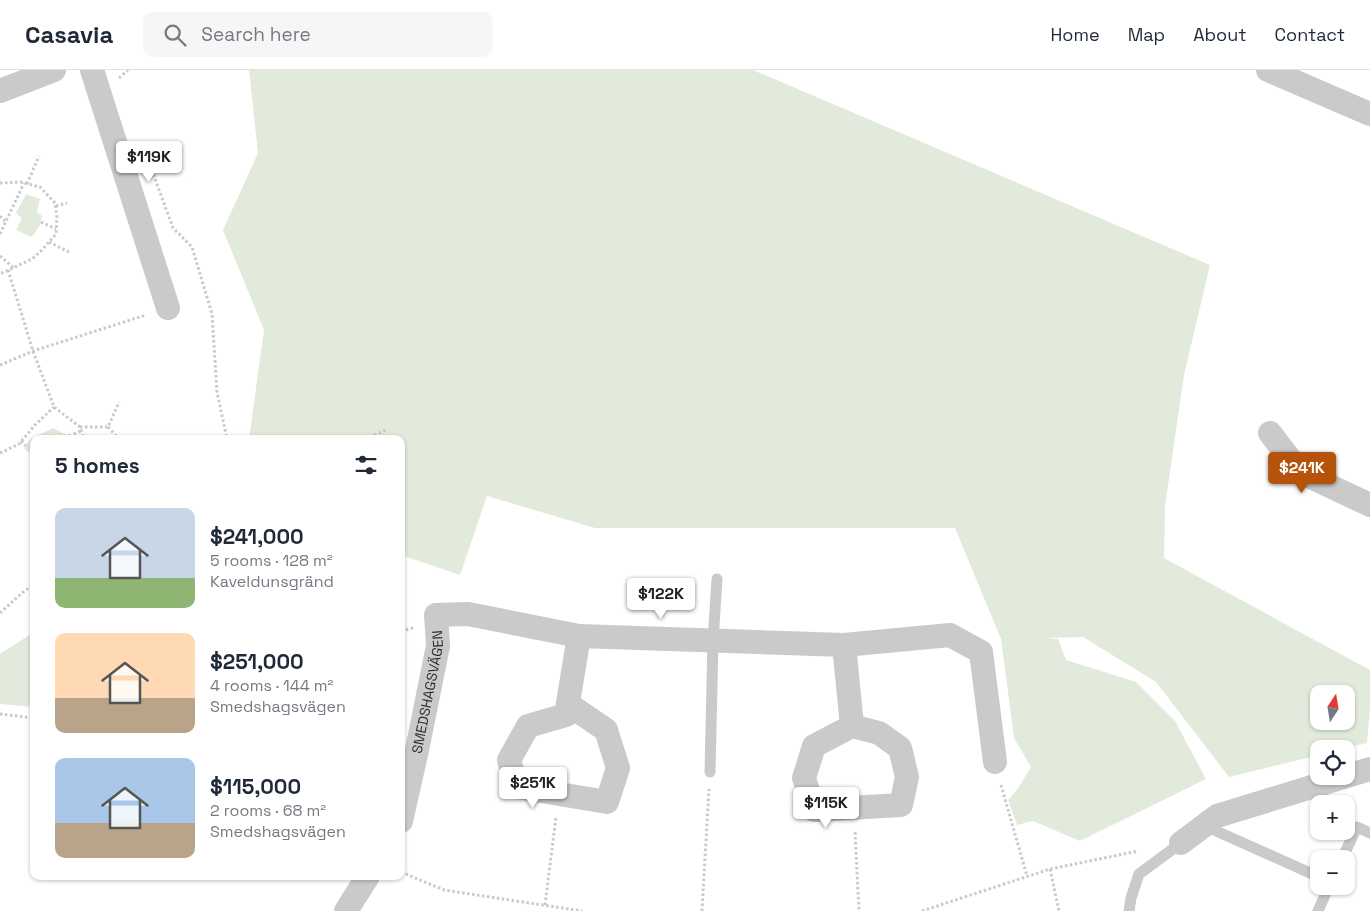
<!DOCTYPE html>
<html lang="en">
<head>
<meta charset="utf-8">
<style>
  :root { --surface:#fff; --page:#f6f6f7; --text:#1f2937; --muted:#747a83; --line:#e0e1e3; --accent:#b45309 }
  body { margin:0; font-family:"Space Grotesk",sans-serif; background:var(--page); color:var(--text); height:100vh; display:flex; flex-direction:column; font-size:19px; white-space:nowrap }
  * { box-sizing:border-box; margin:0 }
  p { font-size:16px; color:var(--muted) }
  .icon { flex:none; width:28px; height:28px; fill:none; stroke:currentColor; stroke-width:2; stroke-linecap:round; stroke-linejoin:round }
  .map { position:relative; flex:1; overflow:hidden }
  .panel { position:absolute; left:30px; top:365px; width:375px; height:445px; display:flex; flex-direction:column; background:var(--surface); border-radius:10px; box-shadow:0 1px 4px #0004 }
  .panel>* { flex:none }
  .needle { width:32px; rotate:12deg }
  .fabs { position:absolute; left:1310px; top:615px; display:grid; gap:10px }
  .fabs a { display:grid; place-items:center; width:45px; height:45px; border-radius:10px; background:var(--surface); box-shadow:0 1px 4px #0004; font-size:25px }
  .price { position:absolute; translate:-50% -42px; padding:0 11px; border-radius:5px; background:#fff; color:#222; font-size:16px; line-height:32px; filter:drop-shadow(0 1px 2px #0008) }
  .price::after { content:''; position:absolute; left:50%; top:30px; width:15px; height:11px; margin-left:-8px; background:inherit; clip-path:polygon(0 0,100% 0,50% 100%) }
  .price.active { background:var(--accent); color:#fff }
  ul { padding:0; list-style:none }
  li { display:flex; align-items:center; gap:15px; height:125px; padding:0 25px }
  li span { display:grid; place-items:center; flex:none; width:140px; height:100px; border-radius:10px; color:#555 }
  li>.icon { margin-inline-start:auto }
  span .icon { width:60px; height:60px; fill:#fffc; stroke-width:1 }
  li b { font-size:21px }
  h2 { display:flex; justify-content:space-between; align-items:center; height:60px; padding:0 25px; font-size:21px }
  header { display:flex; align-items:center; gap:30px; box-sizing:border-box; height:70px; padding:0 25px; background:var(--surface); border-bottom:1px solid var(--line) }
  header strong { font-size:24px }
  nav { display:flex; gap:28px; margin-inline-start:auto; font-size:18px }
  .search { width:350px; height:45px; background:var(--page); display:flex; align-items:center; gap:12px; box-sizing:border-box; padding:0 18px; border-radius:10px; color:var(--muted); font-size:19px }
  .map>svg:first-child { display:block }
  .green { fill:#e2ebdb; fill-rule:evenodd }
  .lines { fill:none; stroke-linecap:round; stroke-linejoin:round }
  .path { stroke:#cacaca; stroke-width:3; stroke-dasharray:2.5 2.5; stroke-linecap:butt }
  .service { stroke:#cacaca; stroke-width:11 }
  .minor { stroke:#cacaca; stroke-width:24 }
  .labels { text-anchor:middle; stroke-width:5; stroke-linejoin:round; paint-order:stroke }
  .street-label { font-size:14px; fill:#2d2d2d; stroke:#fff }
</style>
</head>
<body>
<header>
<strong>Casavia</strong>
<div class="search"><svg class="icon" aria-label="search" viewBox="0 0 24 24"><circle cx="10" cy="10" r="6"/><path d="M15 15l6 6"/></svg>Search here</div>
<nav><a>Home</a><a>Map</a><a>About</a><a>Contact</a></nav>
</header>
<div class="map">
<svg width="1370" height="841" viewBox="0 0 1370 841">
  <rect width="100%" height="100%" fill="#fff"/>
  <g class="green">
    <path d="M249,0H753L1210,195L1184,305L1165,436L1164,488L1370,600V638L1367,673L1344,679H1319V685L1229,707L1156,612L1083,567L1045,568L1058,569L1066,590L1136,612L1175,651L1206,709L1080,771L1033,751L1017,755L1008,730L1017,720L1031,697L1014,668L1001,569L955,458H595L487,426L460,505L401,485V369H249L264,260L223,160L258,83ZM1319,624H1346V651H1319Z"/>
    <path d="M26,124L40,129L37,142L42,146L40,155L32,167L16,160L22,148L16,143Z"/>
    <path d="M53,358L69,366L70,369H34V386L24,379L29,370Z"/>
    <path d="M34,562V637L0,634V584Z"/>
  </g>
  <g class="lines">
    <g class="path">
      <path d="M119,8L128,0"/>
      <path d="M150,95L173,158L192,177L212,244L217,322L227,369"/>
      <path d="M0,113L21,112L40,117L55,133L57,148L56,164L42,180L32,189L0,204"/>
      <path d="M27,114L39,86"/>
      <path d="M56,136L67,133"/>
      <path d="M0,146L5,151"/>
      <path d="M41,152L56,159"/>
      <path d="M0,164L24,113"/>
      <path d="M49,172L69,182"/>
      <path d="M0,186L14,198"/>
      <path d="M8,200L33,281L54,337L80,357L84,369"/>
      <path d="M0,295L33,281L146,245"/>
      <path d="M80,357H108L119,332"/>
      <path d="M108,357L119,369"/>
      <path d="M69,366L81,361"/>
      <path d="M365,369L388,359"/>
      <path d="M21,371L26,376"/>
      <path d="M0,383L19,374L35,355L54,337"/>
      <path d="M0,543L22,523L34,514"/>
      <path d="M401,561L413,558"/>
      <path d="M0,644L34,648"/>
      <path d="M1001,715L1027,806"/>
      <path d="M855,762L859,841"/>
      <path d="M1050,799L1059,841"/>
      <path d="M401,802L444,820L582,841"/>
      <path d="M545,835L556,747"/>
      <path d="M702,841L709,719"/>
      <path d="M922,841L1050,799L1138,781"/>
    </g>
    <g class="service">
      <path d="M710,702L713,571L717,509"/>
      <path d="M1205,756L1319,807"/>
      <path d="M1342,789L1357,757L1370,763"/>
      <path d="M1129,841L1131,828L1139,804L1181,773"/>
      <path d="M1318,841L1329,816"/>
    </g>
    <g class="minor">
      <path d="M92,0L168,238"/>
      <path d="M1268,0L1370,44"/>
      <path d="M0,21L54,0"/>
      <path d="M1270,363L1300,402L1370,435"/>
      <path d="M844,575L852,656L814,676L804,708L814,740L901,735L907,707L900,678L879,663L852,656"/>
      <path d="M568,634L606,660L618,698L607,732L517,717L509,690L528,656L566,645L579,566"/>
      <path id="s1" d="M401,751L417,680L438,576L436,545L468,544L579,566L844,575L950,565L981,582L995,692"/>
      <path d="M1181,773L1217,746L1370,699"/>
      <path d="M346,841L368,806"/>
    </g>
  </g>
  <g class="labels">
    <g class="street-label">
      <text dy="5" stroke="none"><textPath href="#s1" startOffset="132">SMEDSHAGSVÄGEN</textPath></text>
    </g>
  </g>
</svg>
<div class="fabs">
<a><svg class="needle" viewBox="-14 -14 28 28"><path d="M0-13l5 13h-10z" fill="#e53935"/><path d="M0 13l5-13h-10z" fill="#747a83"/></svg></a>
<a><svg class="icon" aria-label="locate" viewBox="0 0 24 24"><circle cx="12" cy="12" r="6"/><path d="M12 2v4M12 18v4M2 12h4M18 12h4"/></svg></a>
<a>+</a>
<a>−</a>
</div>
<b class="price" style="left:149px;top:113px">$119K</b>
<b class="price active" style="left:1302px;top:424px">$241K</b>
<b class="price" style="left:661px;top:550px">$122K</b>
<b class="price" style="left:533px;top:739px">$251K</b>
<b class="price" style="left:826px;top:759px">$115K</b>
<section class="panel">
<h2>5 homes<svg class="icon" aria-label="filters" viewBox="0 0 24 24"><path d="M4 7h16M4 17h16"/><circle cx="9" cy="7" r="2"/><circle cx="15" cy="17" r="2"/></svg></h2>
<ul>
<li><span style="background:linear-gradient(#c9d6e8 70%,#8fb573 0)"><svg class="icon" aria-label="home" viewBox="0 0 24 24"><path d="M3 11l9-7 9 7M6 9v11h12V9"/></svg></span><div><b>$241,000</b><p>5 rooms · 128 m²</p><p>Kaveldunsgränd</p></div></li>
<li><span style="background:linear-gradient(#ffd9b3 65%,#b9a48a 0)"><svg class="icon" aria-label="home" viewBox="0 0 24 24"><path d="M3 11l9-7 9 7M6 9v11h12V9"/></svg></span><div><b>$251,000</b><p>4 rooms · 144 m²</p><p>Smedshagsvägen</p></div></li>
<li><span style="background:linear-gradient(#a9c7e8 65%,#b9a48a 0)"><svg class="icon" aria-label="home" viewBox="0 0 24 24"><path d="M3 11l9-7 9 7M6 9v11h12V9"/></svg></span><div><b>$115,000</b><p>2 rooms · 68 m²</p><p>Smedshagsvägen</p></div></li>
</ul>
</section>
</div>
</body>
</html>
